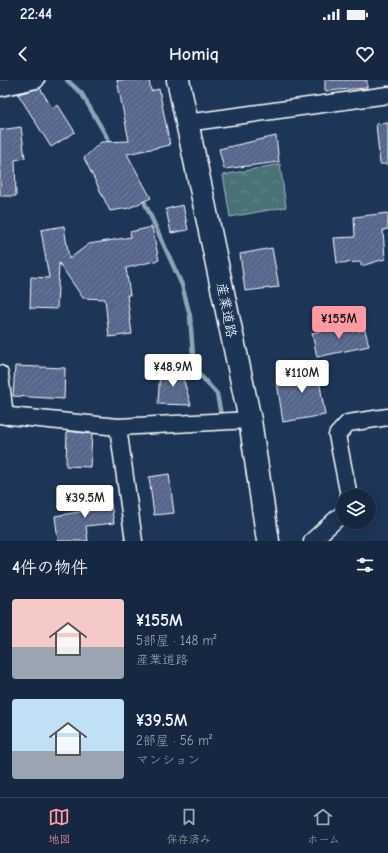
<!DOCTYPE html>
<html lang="ja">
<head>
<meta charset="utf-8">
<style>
  :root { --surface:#162841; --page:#1f3048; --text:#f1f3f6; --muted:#9ea6b1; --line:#35445a; --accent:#ff9aa2 }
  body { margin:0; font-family:"Comic Neue","Klee One",sans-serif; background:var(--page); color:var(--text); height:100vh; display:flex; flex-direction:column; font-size:15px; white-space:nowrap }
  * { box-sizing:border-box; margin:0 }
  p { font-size:13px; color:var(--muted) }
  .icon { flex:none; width:22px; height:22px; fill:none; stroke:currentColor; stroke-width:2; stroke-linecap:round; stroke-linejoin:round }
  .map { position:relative; height:461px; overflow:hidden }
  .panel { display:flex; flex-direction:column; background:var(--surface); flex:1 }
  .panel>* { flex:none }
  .tools { position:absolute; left:336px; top:409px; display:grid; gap:8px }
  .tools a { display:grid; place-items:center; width:40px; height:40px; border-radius:50%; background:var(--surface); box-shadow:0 2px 10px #0003,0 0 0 1px var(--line); font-size:20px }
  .price { position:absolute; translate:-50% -34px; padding:0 9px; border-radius:4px; background:#fff; color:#222; font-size:13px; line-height:26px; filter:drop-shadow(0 1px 2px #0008) }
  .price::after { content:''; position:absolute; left:50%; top:24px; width:12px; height:9px; margin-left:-6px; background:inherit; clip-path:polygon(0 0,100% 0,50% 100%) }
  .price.on { background:var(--accent); color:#111 }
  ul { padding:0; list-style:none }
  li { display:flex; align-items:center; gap:12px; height:100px; padding:0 12px }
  li span { display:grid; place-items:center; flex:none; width:112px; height:80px; border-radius:4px; color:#555 }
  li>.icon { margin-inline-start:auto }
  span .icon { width:48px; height:48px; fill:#fffc; stroke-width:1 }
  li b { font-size:17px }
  h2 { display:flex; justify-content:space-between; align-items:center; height:48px; padding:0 12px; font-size:17px }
  .status { display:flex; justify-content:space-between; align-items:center; height:28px; padding:0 20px; background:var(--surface); direction:ltr }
  .status svg { height:11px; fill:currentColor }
  header { display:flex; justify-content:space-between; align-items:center; height:52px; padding:0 12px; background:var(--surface); font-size:18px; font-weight:800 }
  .tab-bar { display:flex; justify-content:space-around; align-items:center; height:56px; border-top:1px solid var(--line); background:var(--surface); font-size:11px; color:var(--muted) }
  .tab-bar a { display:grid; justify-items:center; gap:2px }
  .tab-bar .on { color:var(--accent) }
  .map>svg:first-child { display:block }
  .park { fill:url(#park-crowns); stroke:#a4b8bb }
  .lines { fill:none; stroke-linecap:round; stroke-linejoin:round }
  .stream { stroke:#8ca5b7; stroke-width:4.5 }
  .building { fill:url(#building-hatch); stroke:#fff }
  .street-casing { stroke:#fff; stroke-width:19 }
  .secondary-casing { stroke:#fff; stroke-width:25 }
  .street { stroke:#1d3557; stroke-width:16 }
  .secondary { stroke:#1d3557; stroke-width:22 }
  .labels { text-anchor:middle; stroke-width:3.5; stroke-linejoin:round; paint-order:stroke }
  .street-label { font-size:14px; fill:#fff; stroke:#1d3557 }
</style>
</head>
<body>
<div class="status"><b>22:44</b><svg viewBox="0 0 49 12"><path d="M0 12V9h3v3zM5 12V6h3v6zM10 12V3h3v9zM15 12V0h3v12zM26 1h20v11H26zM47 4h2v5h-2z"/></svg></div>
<header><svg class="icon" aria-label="back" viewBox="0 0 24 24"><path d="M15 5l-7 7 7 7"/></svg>Homiq<svg class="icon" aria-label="heart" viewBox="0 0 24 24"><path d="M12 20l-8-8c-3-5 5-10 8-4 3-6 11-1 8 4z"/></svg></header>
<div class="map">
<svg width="388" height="461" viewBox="0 0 388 461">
  <defs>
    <pattern id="park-crowns" width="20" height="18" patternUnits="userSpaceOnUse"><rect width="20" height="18" fill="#497277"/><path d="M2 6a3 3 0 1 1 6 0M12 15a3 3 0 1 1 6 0" fill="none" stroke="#64878b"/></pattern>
    <pattern id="building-hatch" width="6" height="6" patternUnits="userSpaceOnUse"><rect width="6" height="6" fill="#56658c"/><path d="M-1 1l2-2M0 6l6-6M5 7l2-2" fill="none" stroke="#6f7c9d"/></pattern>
  </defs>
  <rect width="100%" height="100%" fill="#1d3557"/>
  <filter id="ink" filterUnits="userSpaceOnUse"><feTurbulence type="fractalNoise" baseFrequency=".025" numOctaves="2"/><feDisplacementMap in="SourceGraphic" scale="8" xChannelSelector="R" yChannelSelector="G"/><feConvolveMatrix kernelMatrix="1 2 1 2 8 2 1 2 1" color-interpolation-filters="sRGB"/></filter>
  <g filter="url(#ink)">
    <path class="park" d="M280,84L286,127L230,137L223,95Z"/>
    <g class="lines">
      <g class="stream">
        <path d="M67,0L82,14L112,66"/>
        <path d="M142,117L182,205L190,236L194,288L217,314L221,335"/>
      </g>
    </g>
    <g class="building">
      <path d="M117,0H149L151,11L159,9L170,65L127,74L151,118L129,128L110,131L84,78L101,62L129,61Z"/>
      <path d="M325,0H367V8L325,11Z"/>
      <path d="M40,8L52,28L58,25L75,52L51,67L18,14Z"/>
      <path d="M388,43V84H380L376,44Z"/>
      <path d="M21,47L25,78L15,80L16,116H0V50Z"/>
      <path d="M276,56L279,82L224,89L219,69Z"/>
      <path d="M183,125L188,150L171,153L166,129Z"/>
      <path d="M388,133V149L383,150L385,179L361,186V182L337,183L334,158L355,157L354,137Z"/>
      <path d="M64,146L69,179L89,164L131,157L130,152L152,147L159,180L126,188L130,215H127L132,254L109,257L105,219L83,218L59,183L57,229L30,228L31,197L49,198L41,150Z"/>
      <path d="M272,168L279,207L245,211L240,174Z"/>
      <path d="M356,243L358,251L365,250L369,266L317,277L312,253Z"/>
      <path d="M316,281L325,335L283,342L277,302L298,298L297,284Z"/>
      <path d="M15,286L65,288L64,319L13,316Z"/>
      <path d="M180,288L191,325L158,324L160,289Z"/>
      <path d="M67,351L92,354L90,387L66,386Z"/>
      <path d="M169,394L174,433L154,435L149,397Z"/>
      <path d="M109,412L114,443L86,446L88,461H58L55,436L90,430L88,416Z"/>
    </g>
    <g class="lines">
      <g class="street-casing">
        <g id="street">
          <path d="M0,8L36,0"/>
          <path d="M186,43L388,15"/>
          <path d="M0,294L5,336"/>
          <path d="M0,335L118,347L250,340"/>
          <path d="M118,347L134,461"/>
          <path d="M349,416L337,355L348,343L388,337"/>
          <path d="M312,461L343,433"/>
        </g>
      </g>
      <g class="secondary-casing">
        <path id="secondary" d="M178,0L250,340L268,461"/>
      </g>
      <use href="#street" class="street"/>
      <use href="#secondary" class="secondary"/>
    </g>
  </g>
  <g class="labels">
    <g class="street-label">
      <text transform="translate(227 230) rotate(79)" y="5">産業道路</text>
    </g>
  </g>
</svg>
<div class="tools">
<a><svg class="icon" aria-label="layers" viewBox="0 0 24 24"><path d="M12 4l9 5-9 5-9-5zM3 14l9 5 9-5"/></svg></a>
</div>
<b class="price on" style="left:339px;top:260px">¥155M</b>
<b class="price" style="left:173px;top:308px">¥48.9M</b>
<b class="price" style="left:302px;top:314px">¥110M</b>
<b class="price" style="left:85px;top:439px">¥39.5M</b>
</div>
<section class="panel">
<h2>4件の物件<svg class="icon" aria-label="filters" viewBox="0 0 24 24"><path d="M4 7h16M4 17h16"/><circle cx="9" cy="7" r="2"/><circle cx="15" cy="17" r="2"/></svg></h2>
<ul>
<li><span style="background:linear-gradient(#f6c9c9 60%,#9aa5b1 0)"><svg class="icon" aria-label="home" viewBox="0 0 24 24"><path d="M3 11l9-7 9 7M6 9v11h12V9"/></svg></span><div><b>¥155M</b><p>5部屋 · 148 m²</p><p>産業道路</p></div></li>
<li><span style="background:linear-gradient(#bfe0f5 65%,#9aa5b1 0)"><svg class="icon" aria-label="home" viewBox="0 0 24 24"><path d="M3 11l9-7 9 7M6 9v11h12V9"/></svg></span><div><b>¥39.5M</b><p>2部屋 · 56 m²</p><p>マンション</p></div></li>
</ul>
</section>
<nav class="tab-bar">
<a class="on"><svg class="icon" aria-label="map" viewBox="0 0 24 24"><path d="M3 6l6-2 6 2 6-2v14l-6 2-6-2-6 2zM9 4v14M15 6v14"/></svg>地図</a>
<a><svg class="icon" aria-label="saved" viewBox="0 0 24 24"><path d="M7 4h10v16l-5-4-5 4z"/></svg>保存済み</a>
<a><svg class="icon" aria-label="home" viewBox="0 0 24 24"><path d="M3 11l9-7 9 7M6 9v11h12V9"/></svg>ホーム</a>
</nav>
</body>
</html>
